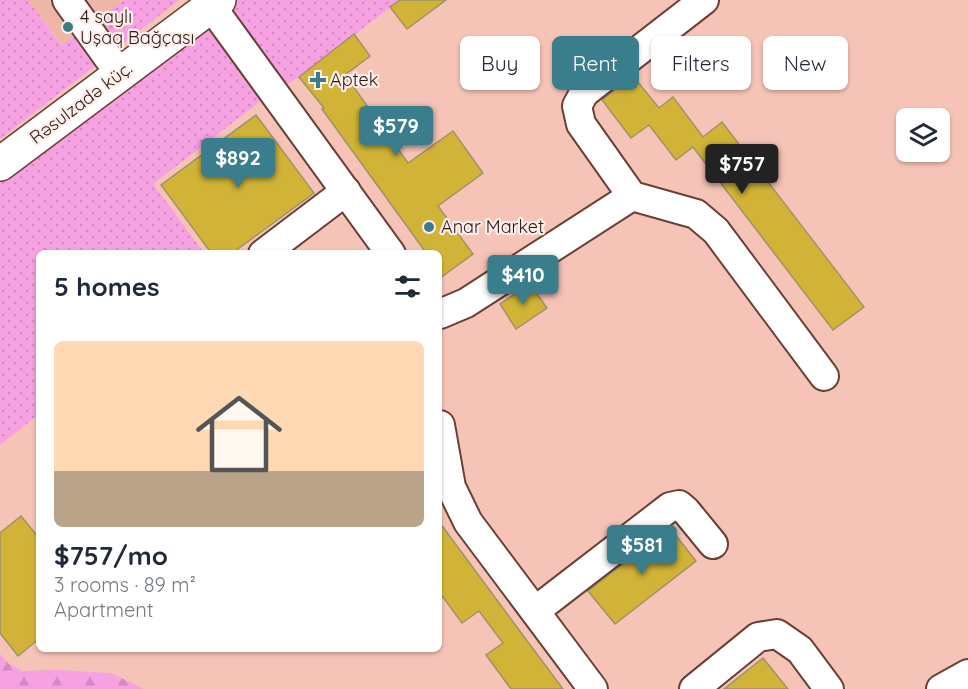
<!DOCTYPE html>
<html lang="en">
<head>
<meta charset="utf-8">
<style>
  :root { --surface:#fff; --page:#f6f6f7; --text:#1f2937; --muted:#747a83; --accent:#3a7d8d }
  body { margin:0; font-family:Quicksand,sans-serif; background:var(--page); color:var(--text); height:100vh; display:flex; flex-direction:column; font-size:22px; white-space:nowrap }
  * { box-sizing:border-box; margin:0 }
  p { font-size:20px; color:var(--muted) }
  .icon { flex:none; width:33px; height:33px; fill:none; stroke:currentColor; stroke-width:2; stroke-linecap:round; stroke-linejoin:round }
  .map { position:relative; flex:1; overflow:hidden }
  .panel { position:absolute; left:36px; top:250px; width:406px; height:402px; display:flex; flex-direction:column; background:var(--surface); border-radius:9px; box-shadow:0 2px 4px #0004 }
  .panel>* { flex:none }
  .top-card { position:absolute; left:460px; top:36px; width:417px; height:54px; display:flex; gap:12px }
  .buttons { position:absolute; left:896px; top:108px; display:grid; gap:12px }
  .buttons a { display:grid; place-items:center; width:54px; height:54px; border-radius:9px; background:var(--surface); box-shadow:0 2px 4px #0004; font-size:30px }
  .price { position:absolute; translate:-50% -51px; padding:0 14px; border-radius:6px; background:var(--accent); color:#fff; font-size:20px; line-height:39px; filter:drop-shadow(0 2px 3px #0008) }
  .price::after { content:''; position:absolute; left:50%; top:36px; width:18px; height:14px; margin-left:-9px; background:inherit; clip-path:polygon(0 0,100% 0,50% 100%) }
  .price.current { background:#222; color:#fff }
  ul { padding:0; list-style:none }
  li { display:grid; align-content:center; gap:12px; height:318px; padding:0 18px }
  li span { display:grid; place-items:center; height:186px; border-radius:9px; color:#555 }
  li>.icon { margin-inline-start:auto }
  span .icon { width:108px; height:108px; fill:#fffc; stroke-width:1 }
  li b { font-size:26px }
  h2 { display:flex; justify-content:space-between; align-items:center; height:72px; padding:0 18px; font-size:26px }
  .chip { padding:0 21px; border-radius:9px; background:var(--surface); box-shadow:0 2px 4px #0004; font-size:21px; line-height:54px }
  .chip.current { background:var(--accent); color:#fff }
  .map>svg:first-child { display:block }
  .built { fill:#eeb6a6 }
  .forest { fill:url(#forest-firs) }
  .park { fill:url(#park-dots) }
  .building { fill:#d1b437; stroke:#9d9369; stroke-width:1.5 }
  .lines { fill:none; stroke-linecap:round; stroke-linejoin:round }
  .minor-casing { stroke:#694035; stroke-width:32 }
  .major-casing { stroke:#694035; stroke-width:36 }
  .minor { stroke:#fff; stroke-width:28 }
  .major { stroke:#fff; stroke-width:33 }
  .poi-dot { fill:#3a7d8d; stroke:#feeeea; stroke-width:2 }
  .labels { text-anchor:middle; stroke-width:4.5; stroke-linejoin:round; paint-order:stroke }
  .poi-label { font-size:18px; fill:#291813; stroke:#feeeea; text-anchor:start }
  .street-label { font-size:18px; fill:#291813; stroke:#feeeea }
</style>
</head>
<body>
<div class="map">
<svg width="968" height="689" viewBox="0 0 968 689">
  <defs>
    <pattern id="forest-firs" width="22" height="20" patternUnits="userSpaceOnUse" patternTransform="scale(1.5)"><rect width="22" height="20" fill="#f6a1e1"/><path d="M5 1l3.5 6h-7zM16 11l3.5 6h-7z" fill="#d38ac0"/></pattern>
    <pattern id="park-dots" width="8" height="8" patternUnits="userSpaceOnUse" patternTransform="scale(1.5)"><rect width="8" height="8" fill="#f6a1e1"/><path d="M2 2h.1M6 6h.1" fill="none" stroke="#d38ac0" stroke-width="1.8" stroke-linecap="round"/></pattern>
  </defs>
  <rect width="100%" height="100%" fill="#f6c4b7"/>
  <path class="built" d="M28,0H124L63,46Z"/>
  <path class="forest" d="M0,654L8,663L22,671L58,670L111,673L144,689H0Z"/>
  <g class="park">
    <path d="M0,0H28L62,46L79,33L96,65L0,139Z"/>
    <path d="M124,0H179L120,46L95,21Z"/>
    <path d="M237,0H400L299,77L283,87L226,8Z"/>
    <path d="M209,21L266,97L153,184L204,253L39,254V414L0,445V177Z"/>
  </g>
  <g class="building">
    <path d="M400,0H446L407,29L390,7Z"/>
    <path d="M354,34L370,56L345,75L408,163L453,131L483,173L438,206L473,254L440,278V254H427L322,109L324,108L299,77Z"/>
    <path d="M633,76L659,108L673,97L703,137L722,122L864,307L833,330L693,147L676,160L649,125L631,138L602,100Z"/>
    <path d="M256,115L314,193L231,254H212L161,185Z"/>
    <path d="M530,284L547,308L516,329L500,304Z"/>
    <path d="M21,516L39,538V639L18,656L0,633V533Z"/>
    <path d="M440,523L525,638L563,689H511L486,655L503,643L479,611L462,623L440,593Z"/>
    <path d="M670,528L696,561L615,624L588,591Z"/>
    <path d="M763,658L788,689H724Z"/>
  </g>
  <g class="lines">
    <g class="minor-casing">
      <g id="minor">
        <path d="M67,0L120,74"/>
        <path d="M704,0L584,93L577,106L581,124L632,196L696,214L716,231L824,376"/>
        <path d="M211,6L391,254"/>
        <path d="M263,254L346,191"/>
        <path d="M440,314L466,303L632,196"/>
        <path d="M440,425L451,487L468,522L593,689"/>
        <path d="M535,611L670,507L679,505L686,511L713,544"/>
        <path d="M694,689L758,637L777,634L800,650L829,689"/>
        <path d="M941,689L968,674"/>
      </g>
    </g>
    <g class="major-casing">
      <path id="major" d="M0,164L219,0"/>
    </g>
    <use href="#minor" class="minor"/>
    <use href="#major" class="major"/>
  </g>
  <g class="poi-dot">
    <circle cx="68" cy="27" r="6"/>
    <path d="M315 71h6v6h6v6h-6v6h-6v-6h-6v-6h6z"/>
    <circle cx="429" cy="227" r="6"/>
  </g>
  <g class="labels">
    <g class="poi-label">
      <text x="80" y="23">4 saylı<tspan x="80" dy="21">Uşaq Bağçası</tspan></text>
      <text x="330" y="86">Aptek</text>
      <text x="441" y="233">Anar Market</text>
    </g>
    <g class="street-label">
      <text transform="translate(81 103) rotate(-37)" y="6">Rəsulzadə küç.</text>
    </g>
  </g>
</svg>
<div class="buttons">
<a><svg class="icon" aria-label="layers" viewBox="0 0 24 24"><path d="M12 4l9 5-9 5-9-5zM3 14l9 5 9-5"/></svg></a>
</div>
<b class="price" style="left:396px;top:157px">$579</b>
<b class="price" style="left:238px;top:189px">$892</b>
<b class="price current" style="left:742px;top:195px">$757</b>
<b class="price" style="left:523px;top:306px">$410</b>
<b class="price" style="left:642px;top:576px">$581</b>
<div class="top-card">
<a class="chip">Buy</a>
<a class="chip current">Rent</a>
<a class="chip">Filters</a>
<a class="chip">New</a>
</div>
<section class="panel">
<h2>5 homes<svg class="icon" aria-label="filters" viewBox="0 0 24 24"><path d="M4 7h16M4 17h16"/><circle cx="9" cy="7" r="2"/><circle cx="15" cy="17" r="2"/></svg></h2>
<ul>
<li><span style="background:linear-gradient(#ffd9b3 70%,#b9a48a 0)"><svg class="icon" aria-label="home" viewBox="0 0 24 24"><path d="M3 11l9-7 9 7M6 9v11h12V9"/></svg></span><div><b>$757/mo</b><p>3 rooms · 89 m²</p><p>Apartment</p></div></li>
</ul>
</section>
</div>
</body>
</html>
